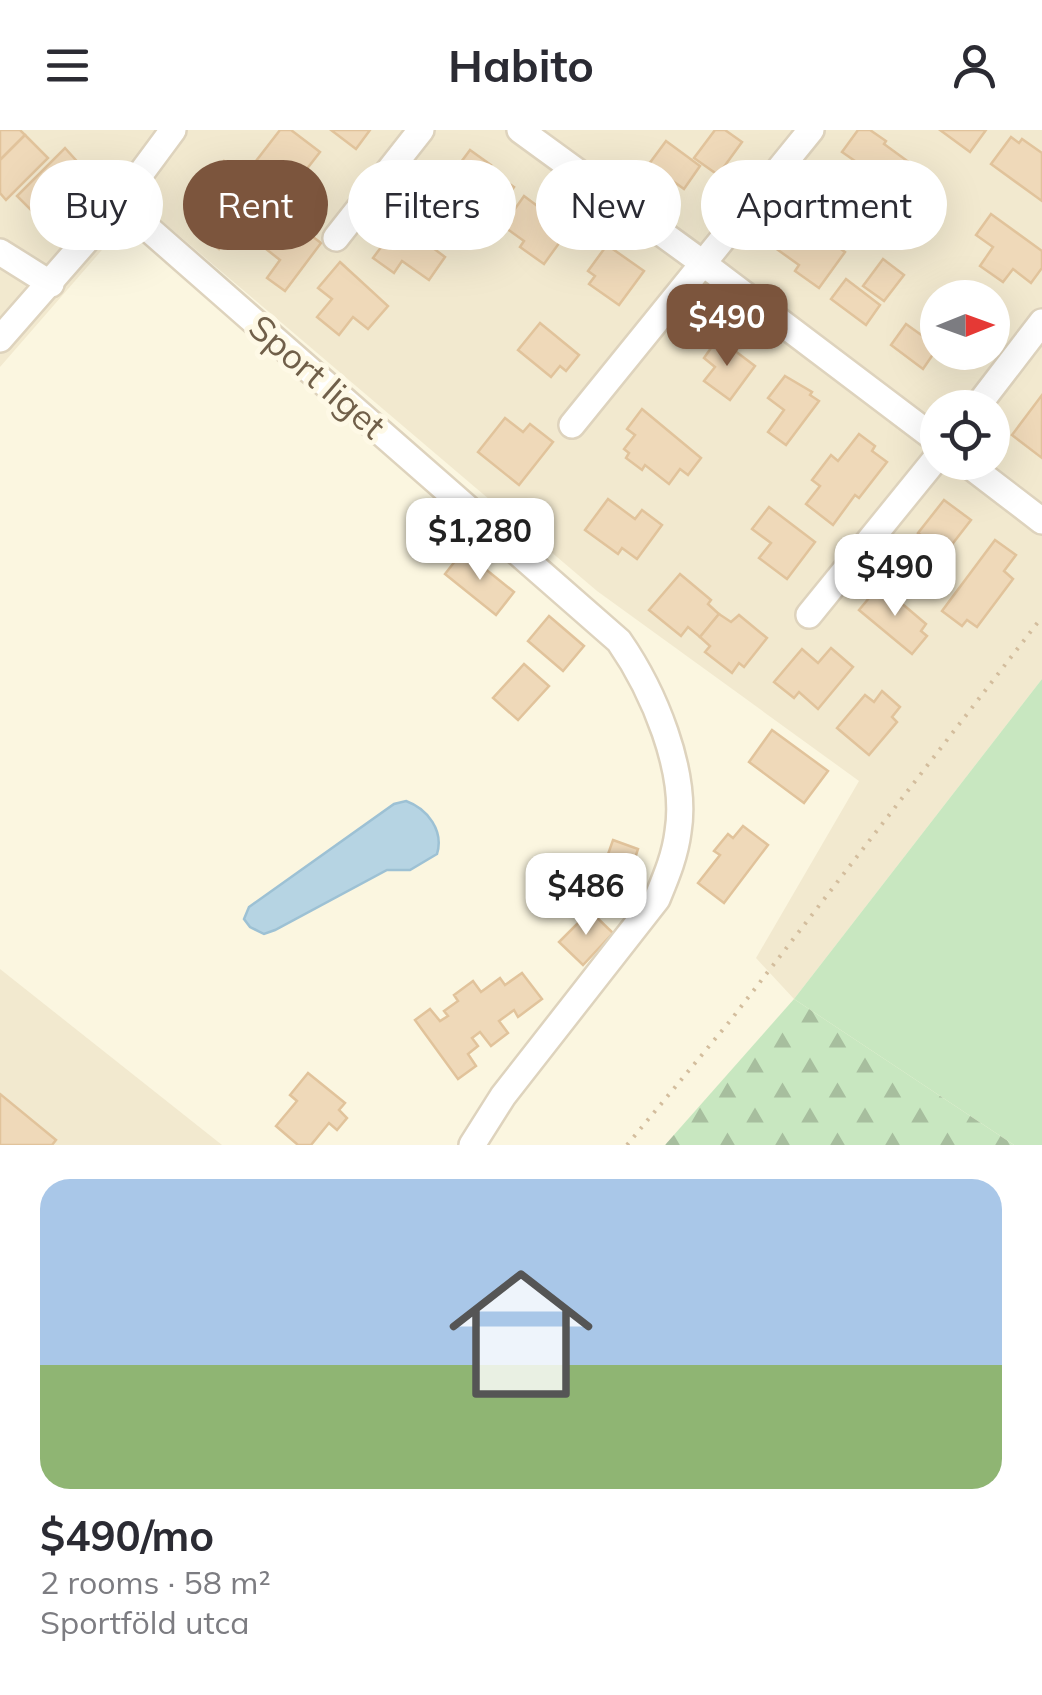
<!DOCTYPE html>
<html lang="en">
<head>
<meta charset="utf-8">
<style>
  :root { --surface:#fff; --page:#f7f7f7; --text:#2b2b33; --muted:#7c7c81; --accent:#7c553d }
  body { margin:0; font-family:Mulish,sans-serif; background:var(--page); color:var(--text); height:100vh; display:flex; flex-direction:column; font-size:38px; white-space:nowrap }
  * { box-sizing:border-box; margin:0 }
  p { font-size:32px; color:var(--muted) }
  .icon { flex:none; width:55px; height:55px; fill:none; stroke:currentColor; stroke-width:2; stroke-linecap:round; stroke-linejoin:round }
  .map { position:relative; height:1015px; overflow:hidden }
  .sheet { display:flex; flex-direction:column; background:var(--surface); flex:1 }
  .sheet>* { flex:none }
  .hud { position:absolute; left:30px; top:30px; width:982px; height:90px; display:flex; gap:20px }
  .needle { width:65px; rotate:89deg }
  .buttons { position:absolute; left:920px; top:150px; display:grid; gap:20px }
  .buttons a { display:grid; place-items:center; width:90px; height:90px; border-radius:50%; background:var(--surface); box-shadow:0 10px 40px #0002; font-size:50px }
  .price { position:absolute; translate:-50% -85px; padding:0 22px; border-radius:20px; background:#fff; color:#222; font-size:32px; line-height:65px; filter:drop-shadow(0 2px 5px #0008) }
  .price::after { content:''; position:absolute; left:50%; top:60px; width:30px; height:22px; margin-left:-15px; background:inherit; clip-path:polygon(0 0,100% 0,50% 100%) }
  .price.current { background:var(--accent); color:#fff }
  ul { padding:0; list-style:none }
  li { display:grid; align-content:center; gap:20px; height:530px; padding:0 40px }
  li span { display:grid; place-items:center; height:310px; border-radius:30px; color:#555 }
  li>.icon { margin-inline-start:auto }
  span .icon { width:180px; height:180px; fill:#fffc; stroke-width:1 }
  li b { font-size:42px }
  .tag { padding:0 35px; border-radius:45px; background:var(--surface); box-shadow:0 10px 40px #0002; font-size:35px; line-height:90px }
  .tag.current { background:var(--accent); color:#fff }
  header { display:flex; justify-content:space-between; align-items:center; height:130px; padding:0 40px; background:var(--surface); font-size:45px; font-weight:700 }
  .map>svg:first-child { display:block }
  .residential { fill:#f2e9cf; fill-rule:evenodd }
  .grass { fill:#c8e7c0 }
  .forest { fill:url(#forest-firs) }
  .water { fill:#b6d4e3; stroke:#9dc1d4; stroke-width:2.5 }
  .building { fill:#efd9b9; stroke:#e1c39b; stroke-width:2.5 }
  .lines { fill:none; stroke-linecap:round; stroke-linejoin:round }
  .minor-casing { stroke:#ded3bd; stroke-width:30 }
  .path { stroke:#d3bd9d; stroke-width:4; stroke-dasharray:2.5 8; stroke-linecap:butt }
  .minor { stroke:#fff; stroke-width:25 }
  .labels { text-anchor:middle; stroke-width:10; stroke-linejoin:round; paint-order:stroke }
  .street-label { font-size:35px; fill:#705f49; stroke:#fef9e6 }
</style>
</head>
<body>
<header><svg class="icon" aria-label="menu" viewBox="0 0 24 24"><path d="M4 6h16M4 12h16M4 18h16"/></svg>Habito<svg class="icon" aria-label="person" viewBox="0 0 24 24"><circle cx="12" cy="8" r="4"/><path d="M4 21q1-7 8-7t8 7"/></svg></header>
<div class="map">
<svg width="1042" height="1015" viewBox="0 0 1042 1015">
  <defs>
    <pattern id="forest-firs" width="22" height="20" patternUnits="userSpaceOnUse" patternTransform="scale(2.5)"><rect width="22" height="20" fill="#c8e7c0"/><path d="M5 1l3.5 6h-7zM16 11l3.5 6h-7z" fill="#a7be9e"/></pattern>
  </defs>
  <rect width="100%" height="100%" fill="#fbf6e0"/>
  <g class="residential">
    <path d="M0,0H1042V549L794,869L756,828L859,651L597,461L142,74L0,237ZM938,168H992V222H938ZM938,278H992V332H938Z"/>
    <path d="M0,839L222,1015H0Z"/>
  </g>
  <path class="grass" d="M1042,549V1015H1014L794,869Z"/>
  <path class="forest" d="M794,869L1014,1015H665Z"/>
  <path class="water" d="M406,671C428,679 444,701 437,724L410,740H387L275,800L264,804L250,797L244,789L249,777L394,674Z"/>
  <g class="building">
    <path d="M0,0H20L25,5L0,30Z"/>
    <path d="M280,0H291L320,22L292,58L256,31Z"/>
    <path d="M331,0H370L356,19Z"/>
    <path d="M715,0H725L742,12L718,45L694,28Z"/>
    <path d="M858,0H870L886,11L884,14L921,41L890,84L842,49L855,31L842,22Z"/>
    <path d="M940,0H986L970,22Z"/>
    <path d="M25,5L48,28L6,70L0,63V30Z"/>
    <path d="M1011,7L1019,13L1022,9L1042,23V71L991,34Z"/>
    <path d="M666,11L700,36L684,59L649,34Z"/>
    <path d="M65,18L82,37L35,84L17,66Z"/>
    <path d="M470,20L491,35L488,39L500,47L484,69L472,61L466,70L444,55Z"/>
    <path d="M224,31L263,61L219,119L197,102L205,90L193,82L209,61L221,70L226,64L209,51Z"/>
    <path d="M500,47L514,57L491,89L477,78Z"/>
    <path d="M524,66L552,87L558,79L575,91L544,134L520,117L524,111L503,96Z"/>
    <path d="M991,84L1042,121V138L1031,153L1013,139L1003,152L980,136L993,117L976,105Z"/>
    <path d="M402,89L427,108L425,112L445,127L429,150L402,131L394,143L373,128Z"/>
    <path d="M799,89L816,101L811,108L819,113L824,107L845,122L819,158L795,141L799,135L771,115L789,90L795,94Z"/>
    <path d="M279,90L300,106L304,100L321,113L285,161L267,148L280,130L261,115Z"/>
    <path d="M607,115L644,141L619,175L589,154L595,146L588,141Z"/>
    <path d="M883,129L904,145L884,171L863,156Z"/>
    <path d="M340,132L388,176L368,199L353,187L339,205L317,187L332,169L318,158Z"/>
    <path d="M846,149L880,175L866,195L831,169Z"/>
    <path d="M540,193L579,225L566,241L560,236L551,247L518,220Z"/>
    <path d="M906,194L938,217L923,239L891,215Z"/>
    <path d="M718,208L755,236L730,270L704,251L715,237L704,228Z"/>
    <path d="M785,246L812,262L810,265L819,271L786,315L768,302L784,280L768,268Z"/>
    <path d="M1042,265V328L1012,305Z"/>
    <path d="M642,279L701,328L688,345L680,339L669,354L645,335L642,340L626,328L629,323L624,319L635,305L627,299Z"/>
    <path d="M505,288L523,302L530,294L553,312L519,355L478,322Z"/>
    <path d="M859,304L875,316L872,321L887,332L859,368L855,365L833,395L806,374L820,356L812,350L831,325L838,331Z"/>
    <path d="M608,369L635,389L642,380L662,395L637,429L622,418L618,424L585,400Z"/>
    <path d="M944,370L971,390L943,426L923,411L925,408L918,403Z"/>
    <path d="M769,377L815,412L787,449L759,428L771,413L752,399Z"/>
    <path d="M995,410L1016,425L1004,441L1013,449L977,497L967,490L962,496L942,481Z"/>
    <path d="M463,421L514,462L496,485L445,444Z"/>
    <path d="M680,444L711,470L708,474L719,484L700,507L688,497L681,506L649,480Z"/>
    <path d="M880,455L926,494L921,501L927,506L912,524L859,480Z"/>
    <path d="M719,484L731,492L739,485L767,508L744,537L739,533L732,543L705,522L710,516L700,507Z"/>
    <path d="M549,486L584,516L563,541L528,511Z"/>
    <path d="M831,518L853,537L818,579L799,562L794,568L774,552L802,519L818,533Z"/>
    <path d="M524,534L549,556L518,590L493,568Z"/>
    <path d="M882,561L900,577L892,587L897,592L869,625L837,598L865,565L874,572Z"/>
    <path d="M772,600L828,641L804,673L749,632Z"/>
    <path d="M743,696L768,715L724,773L698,753L720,725L714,721L728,704L733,708Z"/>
    <path d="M613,710L638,719L626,756L600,747Z"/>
    <path d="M590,781L613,803L583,835L559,812Z"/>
    <path d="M522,843L542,869L518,887L514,880L499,891L508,903L491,916L480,902L472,908L478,916L468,924L476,936L458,949L415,890L430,879L440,891L448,886L444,881L458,871L454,865L473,851L481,862L500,848L505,855Z"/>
    <path d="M308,943L345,973L339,980L347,988L337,1000L329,993L311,1015H298L276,996L297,971L290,965Z"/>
    <path d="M0,964L56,1010L52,1015H0Z"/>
  </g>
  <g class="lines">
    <g class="minor-casing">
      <g id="minor">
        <path d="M520,0L704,134L938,311"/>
        <path d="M119,73L619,511C653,560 688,641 678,702C675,726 666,747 657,769L503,966L472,1015"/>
        <path d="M336,108L421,0"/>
        <path d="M0,122L51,154"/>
        <path d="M0,209L119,73L173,0"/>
        <path d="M976,278L1042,192"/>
        <path d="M572,295L811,0"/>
        <path d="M965,332L1042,391"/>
        <path d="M809,485L938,326"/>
      </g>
    </g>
    <path class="path" d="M627,1015L730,891L1042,487"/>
    <use href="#minor" class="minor"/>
  </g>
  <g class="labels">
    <g class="street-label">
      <text transform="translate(317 247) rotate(41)" y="12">Sport liget</text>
    </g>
  </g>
</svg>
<div class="buttons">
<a><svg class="needle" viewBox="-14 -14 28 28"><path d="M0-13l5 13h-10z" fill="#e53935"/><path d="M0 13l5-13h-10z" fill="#7c7c81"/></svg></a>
<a><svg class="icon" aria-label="locate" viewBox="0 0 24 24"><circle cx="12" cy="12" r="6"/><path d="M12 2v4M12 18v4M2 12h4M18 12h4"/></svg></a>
</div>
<b class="price current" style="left:727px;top:239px">$490</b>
<b class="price" style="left:480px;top:453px">$1,280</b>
<b class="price" style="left:895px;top:489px">$490</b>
<b class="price" style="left:586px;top:808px">$486</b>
<div class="hud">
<a class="tag">Buy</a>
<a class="tag current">Rent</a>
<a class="tag">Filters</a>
<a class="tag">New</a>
<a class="tag">Apartment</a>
</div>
</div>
<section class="sheet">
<ul>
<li><span style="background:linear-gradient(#a9c7e8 60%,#8fb573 0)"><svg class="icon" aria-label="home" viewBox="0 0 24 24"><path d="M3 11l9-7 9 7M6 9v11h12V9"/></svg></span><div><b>$490/mo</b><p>2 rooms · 58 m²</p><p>Sportföld utca</p></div></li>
</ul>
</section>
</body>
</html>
